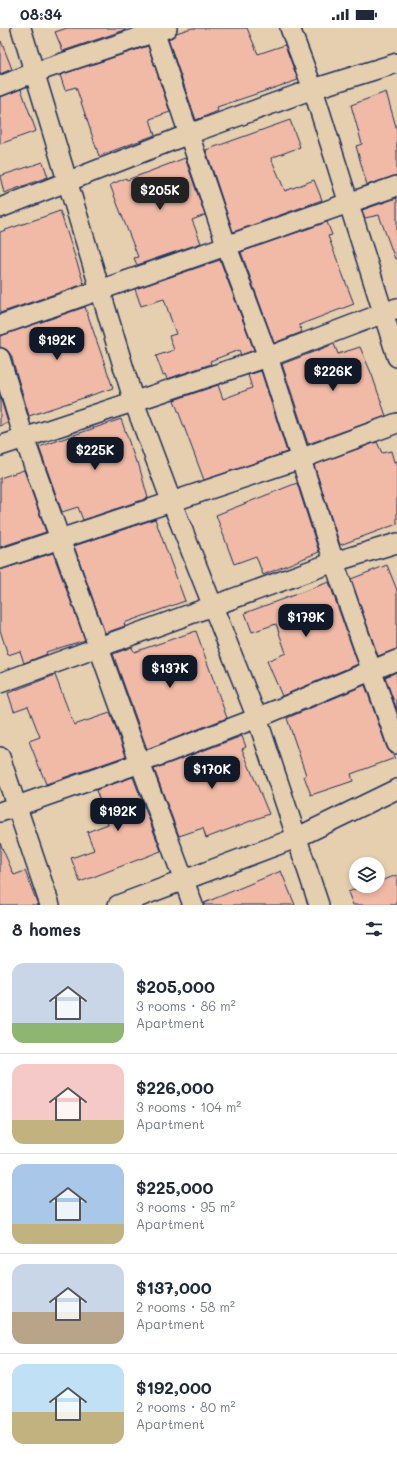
<!DOCTYPE html>
<html lang="en">
<head>
<meta charset="utf-8">
<style>
  :root { --surface:#fff; --page:#f6f6f7; --text:#1f2937; --muted:#747a83; --line:#e0e1e3; --accent:#111827 }
  body { margin:0; font-family:Mali,sans-serif; background:var(--page); color:var(--text); height:100vh; display:flex; flex-direction:column; font-size:15px; white-space:nowrap }
  * { box-sizing:border-box; margin:0 }
  p { font-size:13px; color:var(--muted) }
  .icon { flex:none; width:22px; height:22px; fill:none; stroke:currentColor; stroke-width:2; stroke-linecap:round; stroke-linejoin:round }
  .map { position:relative; height:877px; overflow:hidden }
  .drawer { display:flex; flex-direction:column; background:var(--surface); flex:1 }
  .drawer>* { flex:none }
  .tools { position:absolute; left:349px; top:829px; display:grid; gap:8px }
  .tools a { display:grid; place-items:center; width:36px; height:36px; border-radius:50%; background:var(--surface); box-shadow:0 2px 6px #0003; font-size:20px }
  .price { position:absolute; translate:-50% -34px; padding:0 9px; border-radius:8px; background:var(--accent); color:#fff; font-size:13px; line-height:26px; filter:drop-shadow(0 1px 2px #0008) }
  .price::after { content:''; position:absolute; left:50%; top:24px; width:12px; height:9px; margin-left:-6px; background:inherit; clip-path:polygon(0 0,100% 0,50% 100%) }
  .price.active { background:#222; color:#fff }
  ul { padding:0; list-style:none }
  li { display:flex; align-items:center; gap:12px; height:100px; padding:0 12px }
  li+li { border-top:1px solid var(--line) }
  li span { display:grid; place-items:center; flex:none; width:112px; height:80px; border-radius:12px; color:#555 }
  li>.icon { margin-inline-start:auto }
  span .icon { width:48px; height:48px; fill:#fffc; stroke-width:1 }
  li b { font-size:17px }
  h2 { display:flex; justify-content:space-between; align-items:center; height:48px; padding:0 12px; font-size:17px }
  .status { display:flex; justify-content:space-between; align-items:center; height:28px; padding:0 20px; background:var(--surface); direction:ltr }
  .status svg { height:11px; fill:currentColor }
  .map>svg:first-child { display:block }
  .building { fill:#f1baa6; stroke:#1b2f5e }
  .lines { fill:none; stroke-linecap:round; stroke-linejoin:round }
  .street-casing { stroke:#1b2f5e; stroke-width:22 }
  .street { stroke:#e6cfaf; stroke-width:19 }
</style>
</head>
<body>
<div class="status"><b>08:34</b><svg viewBox="0 0 49 12"><path d="M0 12V9h3v3zM5 12V6h3v6zM10 12V3h3v9zM15 12V0h3v12zM26 1h20v11H26zM47 4h2v5h-2z"/></svg></div>
<div class="map">
<svg width="397" height="877" viewBox="0 0 397 877">
  <rect width="100%" height="100%" fill="#e6cfaf"/>
  <filter id="ink" filterUnits="userSpaceOnUse"><feTurbulence type="fractalNoise" baseFrequency=".025" numOctaves="2"/><feDisplacementMap in="SourceGraphic" scale="8" xChannelSelector="R" yChannelSelector="G"/><feConvolveMatrix kernelMatrix="1 2 1 2 8 2 1 2 1" color-interpolation-filters="sRGB"/></filter>
  <g filter="url(#ink)">
    <g class="building">
      <path d="M67,0H125V2L63,23L55,4Z"/>
      <path d="M192,0H247L258,26L285,17L298,52L217,79L218,83L196,92L168,11L176,5Z"/>
      <path d="M1,13L12,41L0,46V14Z"/>
      <path d="M148,18L170,84L150,91L155,107L99,128L76,59L65,62L60,47Z"/>
      <path d="M21,61L36,103L0,116V69Z"/>
      <path d="M386,64L397,102V147L367,157L356,118L362,116L351,77Z"/>
      <path d="M290,92L300,119L271,130L285,163L314,152L322,172L233,204L206,122Z"/>
      <path d="M185,130L205,187L192,192L201,215L137,237L134,230L138,229L110,157L126,150L127,152Z"/>
      <path d="M43,134L48,149L4,165L0,148Z"/>
      <path d="M397,170V231H395L379,187L365,190L362,182Z"/>
      <path d="M60,183L84,256L0,285V204Z"/>
      <path d="M327,194L332,207L328,208L354,276L299,297L302,304L274,315L241,224Z"/>
      <path d="M220,232L254,322L241,327L239,322L210,333L211,336L167,351L165,346L163,347L156,328L174,322L169,308L176,306L164,271L141,278L135,261Z"/>
      <path d="M85,279L113,360L29,388L11,327L7,322L0,319V308Z"/>
      <path d="M334,316L338,326L360,319L372,347L386,388L308,416L282,336Z"/>
      <path d="M261,343L287,424L204,452L174,372L218,357L223,371L252,360L248,347Z"/>
      <path d="M0,368L8,395L0,398Z"/>
      <path d="M121,391L136,434H138L148,470L83,492L78,479L62,484L39,419Z"/>
      <path d="M377,414L382,425L391,423L394,434L397,433V496L340,517L314,437Z"/>
      <path d="M24,442L46,504L0,519V450Z"/>
      <path d="M297,455L319,524L263,547L256,528L234,536L216,487Z"/>
      <path d="M155,491L185,573L124,595L125,598L105,605L74,518Z"/>
      <path d="M53,525L85,612L46,624L47,626L24,635L20,623L8,627L0,602V542Z"/>
      <path d="M387,537L397,562V621L378,628L351,551Z"/>
      <path d="M329,554L358,636L282,668L267,633L286,625L276,596L252,604L245,585Z"/>
      <path d="M196,603L227,690L147,721L113,626L132,619L134,624Z"/>
      <path d="M397,644V682L385,649Z"/>
      <path d="M55,647L74,697L110,685L126,728L46,756L29,713L40,709L28,678L14,683L8,665Z"/>
      <path d="M365,657L387,720L395,730L351,746L353,753L311,767L304,748L306,747L287,690Z"/>
      <path d="M242,708L246,719L242,721L269,786L206,810L203,800L179,808L154,741Z"/>
      <path d="M133,749L161,823L80,854L71,830L94,822L87,804L108,796L96,762Z"/>
      <path d="M0,815L14,847L25,843L38,877H0Z"/>
      <path d="M281,843L295,877H204V875Z"/>
      <path d="M397,847V877H353L348,864L365,858H378V854Z"/>
    </g>
    <g class="lines">
      <g class="street-casing">
        <g id="street">
          <path d="M21,0L134,374L172,475L257,690L319,877"/>
          <path d="M153,0L227,219L268,329L334,534L397,716"/>
          <path d="M290,0L313,61L397,329"/>
          <path d="M0,58L33,45L167,0"/>
          <path d="M0,180L189,106L313,61L397,35"/>
          <path d="M0,297L397,158"/>
          <path d="M0,330L24,410L140,735L193,877"/>
          <path d="M0,418L268,329L397,280"/>
          <path d="M0,531L300,431L397,395"/>
          <path d="M0,655L334,534L397,515"/>
          <path d="M0,729L50,877"/>
          <path d="M0,784L140,735L257,690L397,632"/>
          <path d="M118,877L296,810L397,761"/>
        </g>
      </g>
      <use href="#street" class="street"/>
    </g>
  </g>
</svg>
<div class="tools">
<a><svg class="icon" aria-label="layers" viewBox="0 0 24 24"><path d="M12 4l9 5-9 5-9-5zM3 14l9 5 9-5"/></svg></a>
</div>
<b class="price active" style="left:160px;top:183px">$205K</b>
<b class="price" style="left:57px;top:333px">$192K</b>
<b class="price" style="left:333px;top:364px">$226K</b>
<b class="price" style="left:95px;top:443px">$225K</b>
<b class="price" style="left:306px;top:610px">$179K</b>
<b class="price" style="left:170px;top:661px">$137K</b>
<b class="price" style="left:212px;top:762px">$170K</b>
<b class="price" style="left:118px;top:804px">$192K</b>
</div>
<section class="drawer">
<h2>8 homes<svg class="icon" aria-label="filters" viewBox="0 0 24 24"><path d="M4 7h16M4 17h16"/><circle cx="9" cy="7" r="2"/><circle cx="15" cy="17" r="2"/></svg></h2>
<ul>
<li><span style="background:linear-gradient(#c9d6e8 75%,#8fb573 0)"><svg class="icon" aria-label="home" viewBox="0 0 24 24"><path d="M3 11l9-7 9 7M6 9v11h12V9"/></svg></span><div><b>$205,000</b><p>3 rooms · 86 m²</p><p>Apartment</p></div></li>
<li><span style="background:linear-gradient(#f6c9c9 70%,#c2b280 0)"><svg class="icon" aria-label="home" viewBox="0 0 24 24"><path d="M3 11l9-7 9 7M6 9v11h12V9"/></svg></span><div><b>$226,000</b><p>3 rooms · 104 m²</p><p>Apartment</p></div></li>
<li><span style="background:linear-gradient(#a9c7e8 75%,#c2b280 0)"><svg class="icon" aria-label="home" viewBox="0 0 24 24"><path d="M3 11l9-7 9 7M6 9v11h12V9"/></svg></span><div><b>$225,000</b><p>3 rooms · 95 m²</p><p>Apartment</p></div></li>
<li><span style="background:linear-gradient(#c9d6e8 60%,#b9a48a 0)"><svg class="icon" aria-label="home" viewBox="0 0 24 24"><path d="M3 11l9-7 9 7M6 9v11h12V9"/></svg></span><div><b>$137,000</b><p>2 rooms · 58 m²</p><p>Apartment</p></div></li>
<li><span style="background:linear-gradient(#bfe0f5 60%,#c2b280 0)"><svg class="icon" aria-label="home" viewBox="0 0 24 24"><path d="M3 11l9-7 9 7M6 9v11h12V9"/></svg></span><div><b>$192,000</b><p>2 rooms · 80 m²</p><p>Apartment</p></div></li>
</ul>
</section>
</body>
</html>
